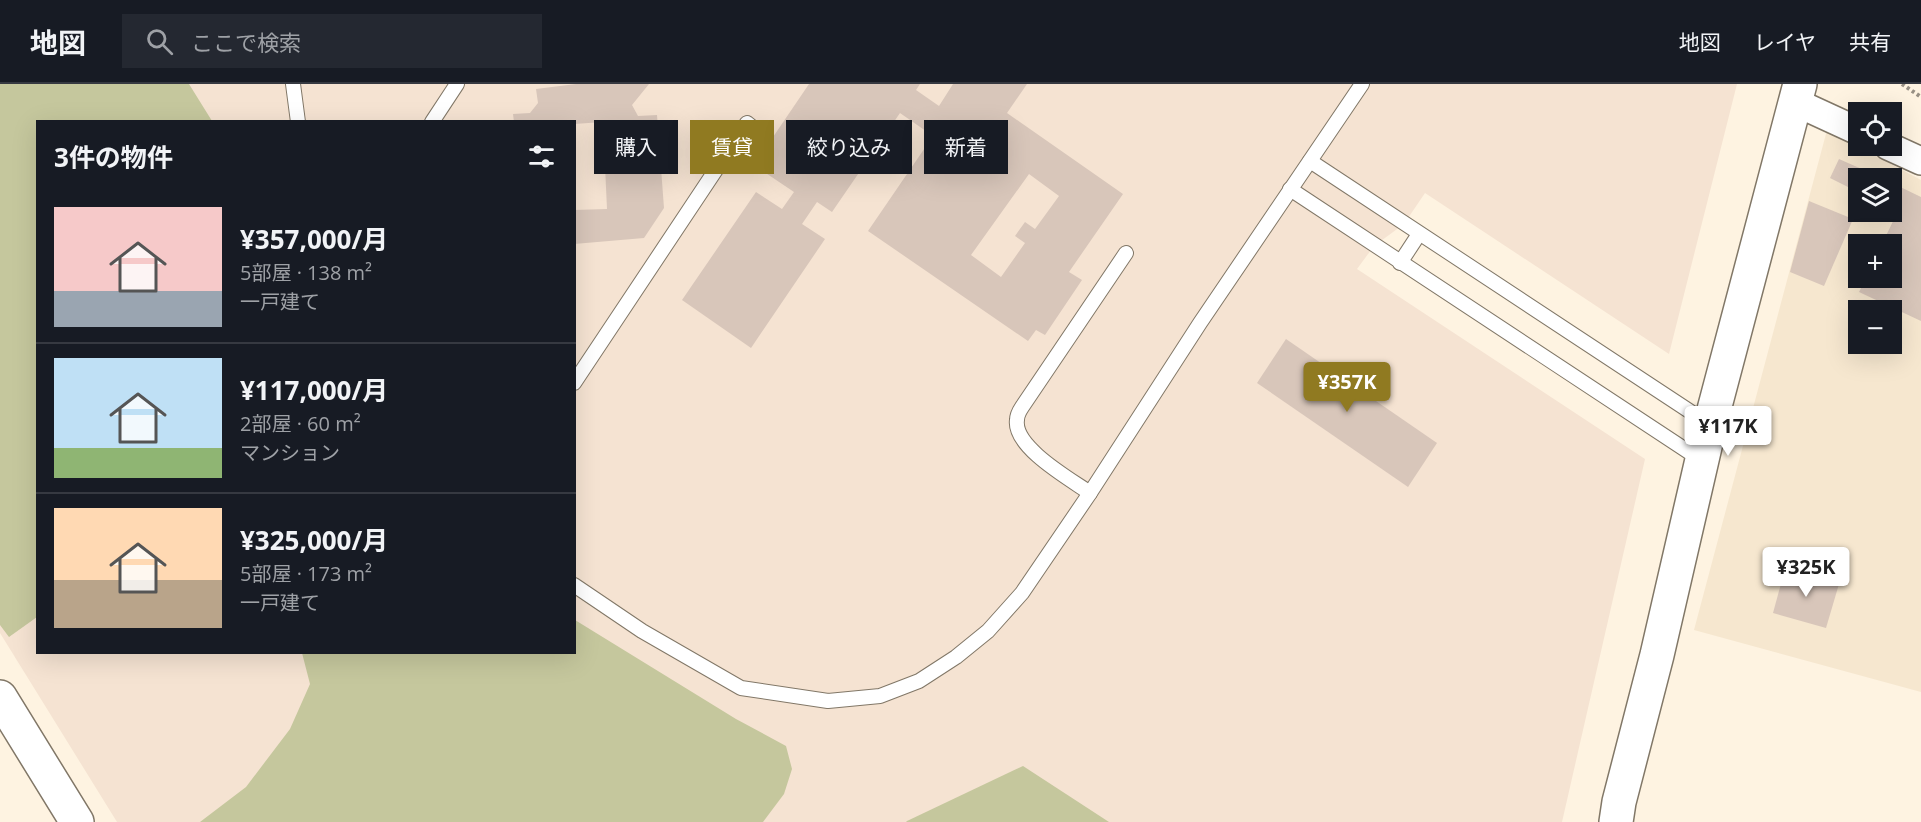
<!DOCTYPE html>
<html lang="ja">
<head>
<meta charset="utf-8">
<style>
  :root { --surface:#171b24; --page:#242831; --text:#f1f3f6; --muted:#9ea1a6; --line:#363941; --accent:#907a21 }
  body { margin:0; font-family:"Open Sans","Noto Sans JP",sans-serif; background:var(--page); color:var(--text); height:100vh; display:flex; flex-direction:column; font-size:22px; white-space:nowrap }
  * { box-sizing:border-box; margin:0 }
  p { font-size:20px; color:var(--muted) }
  .icon { flex:none; width:33px; height:33px; fill:none; stroke:currentColor; stroke-width:2; stroke-linecap:round; stroke-linejoin:round }
  .map { position:relative; flex:1; overflow:hidden }
  .details { position:absolute; left:36px; top:36px; width:540px; height:534px; display:flex; flex-direction:column; background:var(--surface); border-radius:0px; box-shadow:0 6px 24px #0002 }
  .details>* { flex:none }
  .hud { position:absolute; left:594px; top:36px; width:570px; height:54px; display:flex; gap:12px }
  .tools { position:absolute; left:1848px; top:18px; display:grid; gap:12px }
  .tools a { display:grid; place-items:center; width:54px; height:54px; border-radius:0px; background:var(--surface); box-shadow:0 6px 24px #0002; font-size:30px }
  .price { position:absolute; translate:-50% -51px; padding:0 14px; border-radius:6px; background:#fff; color:#222; font-size:20px; line-height:39px; filter:drop-shadow(0 2px 3px #0008) }
  .price::after { content:''; position:absolute; left:50%; top:36px; width:18px; height:14px; margin-left:-9px; background:inherit; clip-path:polygon(0 0,100% 0,50% 100%) }
  .price.selected { background:var(--accent); color:#fff }
  ul { padding:0; list-style:none }
  li { display:flex; align-items:center; gap:18px; height:150px; padding:0 18px }
  li+li { border-top:2px solid var(--line) }
  li span { display:grid; place-items:center; flex:none; width:168px; height:120px; border-radius:0px; color:#555 }
  li>.icon { margin-inline-start:auto }
  span .icon { width:72px; height:72px; fill:#fffc; stroke-width:1 }
  li b { font-size:26px }
  h2 { display:flex; justify-content:space-between; align-items:center; height:72px; padding:0 18px; font-size:26px }
  .tag { padding:0 21px; border-radius:0px; background:var(--surface); box-shadow:0 6px 24px #0002; font-size:21px; line-height:54px }
  .tag.selected { background:var(--accent); color:#fff }
  header { display:flex; align-items:center; gap:36px; box-sizing:border-box; height:84px; padding:0 30px; background:var(--surface); border-bottom:2px solid var(--line) }
  header strong { font-size:28px }
  nav { display:flex; gap:33px; margin-inline-start:auto; font-size:21px }
  .search { width:420px; height:54px; background:var(--page); display:flex; align-items:center; gap:15px; box-sizing:border-box; padding:0 21px; border-radius:0px; color:var(--muted); font-size:22px }
  .map>svg:first-child { display:block }
  .built { fill:#f6e7cf; fill-rule:evenodd }
  .education { fill:#f5e3d2; fill-rule:evenodd }
  .green { fill:#c5c79d }
  .building { fill:#d8c6ba; fill-rule:evenodd }
  .lines { fill:none; stroke-linecap:round; stroke-linejoin:round }
  .service-casing { stroke:#817767; stroke-width:16 }
  .minor-casing { stroke:#817767; stroke-width:30 }
  .tertiary-casing { stroke:#817767; stroke-width:36 }
  .path { stroke:#989084; stroke-width:4; stroke-dasharray:3 3; stroke-linecap:butt }
  .service { stroke:#fff; stroke-width:14 }
  .minor { stroke:#fff; stroke-width:27 }
  .tertiary { stroke:#fff; stroke-width:33 }
</style>
</head>
<body>
<header>
<strong>地図</strong>
<div class="search"><svg class="icon" aria-label="search" viewBox="0 0 24 24"><circle cx="10" cy="10" r="6"/><path d="M15 15l6 6"/></svg>ここで検索</div>
<nav><a>地図</a><a>レイヤ</a><a>共有</a></nav>
</header>
<div class="map">
<svg width="1921" height="738" viewBox="0 0 1921 738">
  <rect width="100%" height="100%" fill="#fef3e1"/>
  <path class="built" d="M1827,46L1921,96V608L1694,546ZM1858,94H1892V128H1858ZM1858,160H1892V194H1858ZM1858,226H1892V260H1858Z"/>
  <path class="education" d="M0,0H1737L1669,270L1425,109L1404,140L1374,162L1357,185L1645,375L1562,738H117L0,549ZM38,38H574V568H38Z"/>
  <g class="green">
    <path d="M0,0H189L212,37L38,38L37,533L9,553L0,541Z"/>
    <path d="M575,536L736,635L786,662L792,685L784,710L763,738H200L246,703L290,645L310,600L302,569L574,568Z"/>
    <path d="M1023,682L1109,738H906L907,737Z"/>
  </g>
  <g class="building">
    <path d="M576,0H649L632,21L638,32L657,31L664,124L644,154L574,160V126L607,125L603,38L574,40V38H514L513,30L530,29L538,19L536,5Z"/>
    <path d="M809,0H920L916,6L939,22L953,0H1027L1007,29L1123,110L1069,188L1082,196L1045,251L1036,246L1028,257L868,147L933,52L900,29L832,128L817,118L802,140L825,155L751,264L682,216L756,108L782,125L794,108L754,81ZM1029,90L1059,112L1035,145L1025,138L1015,152L1025,159L1001,193L971,171Z"/>
    <path d="M1839,75L1882,94H1858V108L1830,94Z"/>
    <path d="M1892,99L1921,113V237L1859,208L1866,194H1892V160H1882L1898,127L1892,124Z"/>
    <path d="M1809,117L1853,135L1824,202L1790,188Z"/>
    <path d="M1286,255L1437,359L1408,403L1257,299Z"/>
    <path d="M1785,485L1839,500L1826,544L1773,529Z"/>
  </g>
  <g class="lines">
    <g class="service-casing">
      <g id="service">
        <path d="M293,0L298,38"/>
        <path d="M432,38L457,0"/>
        <path d="M1310,77L1709,340"/>
        <path d="M1290,105L1701,376"/>
        <path d="M1400,179L1419,150"/>
        <path d="M574,299L747,39L763,52"/>
        <path d="M1090,409C1070,395 1013,363 1017,336C1017,332 1020,326 1022,323L1126,169"/>
        <path d="M574,501L642,547L741,604L828,617L880,612L919,597L956,573L988,547L1022,509L1090,409L1200,239L1362,0"/>
      </g>
    </g>
    <g class="minor-casing">
      <g id="minor">
        <path d="M1795,18L1858,47"/>
        <path d="M1888,62L1921,77"/>
      </g>
    </g>
    <g class="tertiary-casing">
      <g id="tertiary">
        <path d="M0,613L77,738"/>
        <path d="M1616,738L1619,718L1657,571L1710,341L1800,0"/>
      </g>
    </g>
    <path class="path" d="M1902,0L1921,13"/>
    <use href="#service" class="service"/>
    <use href="#minor" class="minor"/>
    <use href="#tertiary" class="tertiary"/>
  </g>
</svg>
<div class="tools">
<a><svg class="icon" aria-label="locate" viewBox="0 0 24 24"><circle cx="12" cy="12" r="6"/><path d="M12 2v4M12 18v4M2 12h4M18 12h4"/></svg></a>
<a><svg class="icon" aria-label="layers" viewBox="0 0 24 24"><path d="M12 4l9 5-9 5-9-5zM3 14l9 5 9-5"/></svg></a>
<a>+</a>
<a>−</a>
</div>
<b class="price selected" style="left:1347px;top:329px">¥357K</b>
<b class="price" style="left:1728px;top:373px">¥117K</b>
<b class="price" style="left:1806px;top:514px">¥325K</b>
<div class="hud">
<a class="tag">購入</a>
<a class="tag selected">賃貸</a>
<a class="tag">絞り込み</a>
<a class="tag">新着</a>
</div>
<section class="details">
<h2>3件の物件<svg class="icon" aria-label="filters" viewBox="0 0 24 24"><path d="M4 7h16M4 17h16"/><circle cx="9" cy="7" r="2"/><circle cx="15" cy="17" r="2"/></svg></h2>
<ul>
<li><span style="background:linear-gradient(#f6c9c9 70%,#9aa5b1 0)"><svg class="icon" aria-label="home" viewBox="0 0 24 24"><path d="M3 11l9-7 9 7M6 9v11h12V9"/></svg></span><div><b>¥357,000/月</b><p>5部屋 · 138 m²</p><p>一戸建て</p></div></li>
<li><span style="background:linear-gradient(#bfe0f5 75%,#8fb573 0)"><svg class="icon" aria-label="home" viewBox="0 0 24 24"><path d="M3 11l9-7 9 7M6 9v11h12V9"/></svg></span><div><b>¥117,000/月</b><p>2部屋 · 60 m²</p><p>マンション</p></div></li>
<li><span style="background:linear-gradient(#ffd9b3 60%,#b9a48a 0)"><svg class="icon" aria-label="home" viewBox="0 0 24 24"><path d="M3 11l9-7 9 7M6 9v11h12V9"/></svg></span><div><b>¥325,000/月</b><p>5部屋 · 173 m²</p><p>一戸建て</p></div></li>
</ul>
</section>
</div>
</body>
</html>
